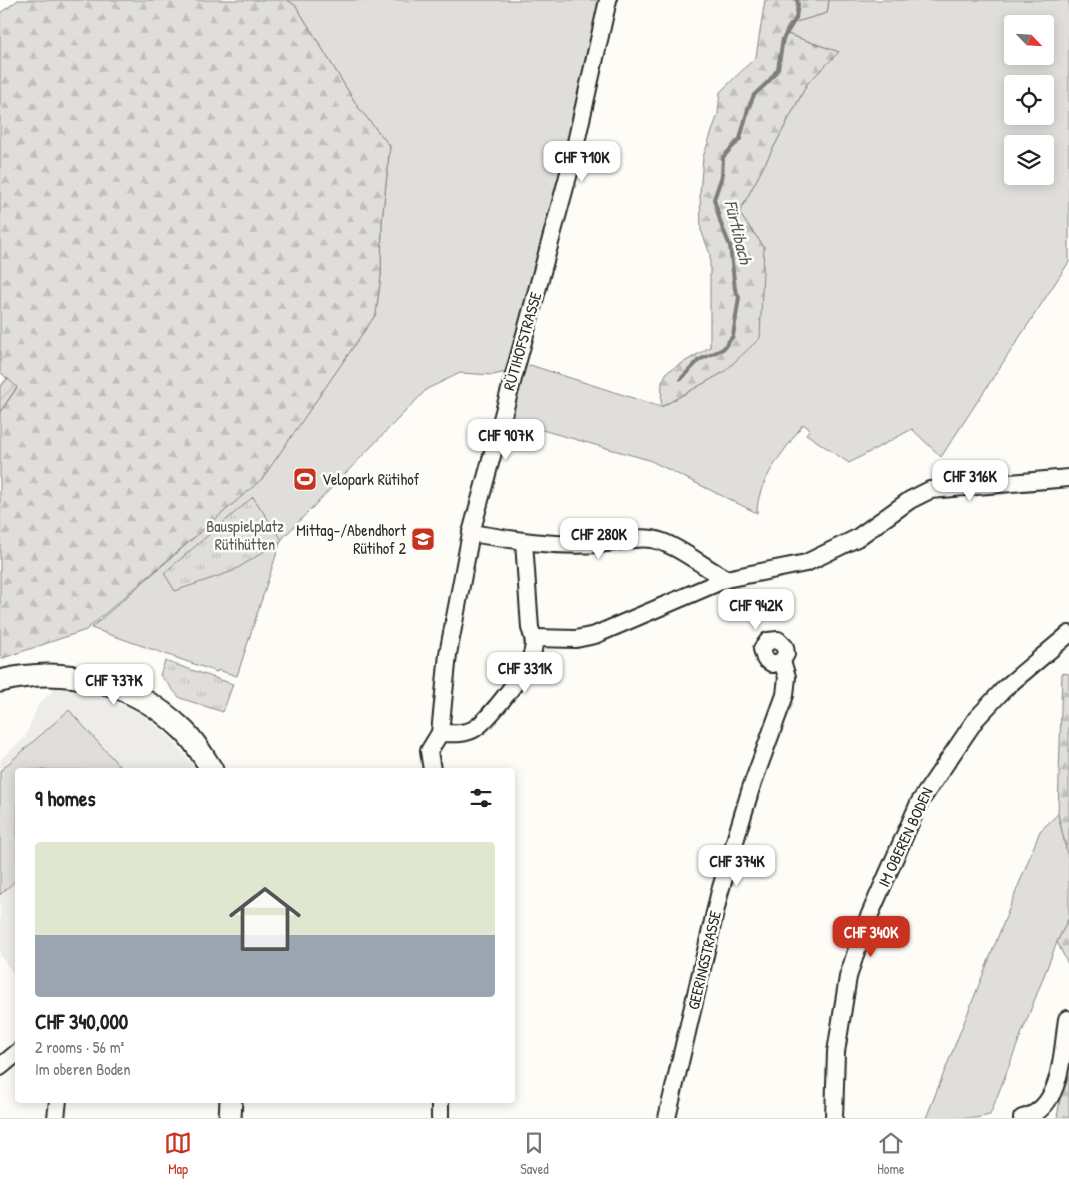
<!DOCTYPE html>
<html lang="en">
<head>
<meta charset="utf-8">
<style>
  :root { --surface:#fff; --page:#f2f2f2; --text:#222; --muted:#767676; --line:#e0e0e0; --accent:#c8321e }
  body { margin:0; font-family:"Patrick Hand",sans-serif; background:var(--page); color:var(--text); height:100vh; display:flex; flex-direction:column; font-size:19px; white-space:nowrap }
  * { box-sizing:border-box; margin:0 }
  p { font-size:16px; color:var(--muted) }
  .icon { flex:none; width:28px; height:28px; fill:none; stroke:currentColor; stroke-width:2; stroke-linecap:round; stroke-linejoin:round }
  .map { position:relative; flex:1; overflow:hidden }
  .details { position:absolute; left:15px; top:768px; width:500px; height:335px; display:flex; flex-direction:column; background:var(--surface); border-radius:5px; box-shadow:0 2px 12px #0003 }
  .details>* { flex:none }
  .needle { width:32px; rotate:115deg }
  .fabs { position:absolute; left:1004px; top:15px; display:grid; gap:10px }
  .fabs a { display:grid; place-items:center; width:50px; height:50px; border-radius:5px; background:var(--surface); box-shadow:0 2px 12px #0003; font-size:25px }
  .price { position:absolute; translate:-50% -42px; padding:0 11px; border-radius:10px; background:#fff; color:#222; font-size:16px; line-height:32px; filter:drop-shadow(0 1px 2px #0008) }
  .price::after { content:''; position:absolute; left:50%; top:30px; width:15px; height:11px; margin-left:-8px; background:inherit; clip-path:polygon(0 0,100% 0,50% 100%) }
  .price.selected { background:var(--accent); color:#fff }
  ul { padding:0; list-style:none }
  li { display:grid; align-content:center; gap:10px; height:265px; padding:0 20px }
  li+li { border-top:1px solid var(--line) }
  li span { display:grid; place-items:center; height:155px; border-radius:5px; color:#555 }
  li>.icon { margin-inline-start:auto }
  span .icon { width:90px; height:90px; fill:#fffc; stroke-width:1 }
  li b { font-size:21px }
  h2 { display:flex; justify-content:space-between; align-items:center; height:60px; padding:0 20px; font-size:21px }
  .menu { display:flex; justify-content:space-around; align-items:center; height:70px; border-top:1px solid var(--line); background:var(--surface); font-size:14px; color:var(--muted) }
  .menu a { display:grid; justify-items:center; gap:2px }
  .menu .selected { color:var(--accent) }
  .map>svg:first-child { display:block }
  .built { fill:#edece8 }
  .grass { fill:#dfdeda; stroke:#858482; fill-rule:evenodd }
  .forest { fill:url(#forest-firs); stroke:#858482 }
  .park { fill:url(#park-tufts); stroke:#858482 }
  .garden { fill:url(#garden-furrows); stroke:#858482 }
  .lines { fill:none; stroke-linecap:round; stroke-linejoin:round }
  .stream { stroke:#7e7d7b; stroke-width:4 }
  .minor-casing { stroke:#2b2b2b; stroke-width:20 }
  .major-casing { stroke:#2b2b2b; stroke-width:25 }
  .minor { stroke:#fdfcf7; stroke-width:16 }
  .major { stroke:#fdfcf7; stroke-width:21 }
  .labels { text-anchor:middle; stroke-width:5; stroke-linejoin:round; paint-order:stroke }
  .street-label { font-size:16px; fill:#2b2b2b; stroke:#fdfcf7 }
  .poi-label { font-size:16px; fill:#2b2b2b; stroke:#fdfcf7; text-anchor:start }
  .park-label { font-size:16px; fill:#585857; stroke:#fdfcf7 }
  .water-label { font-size:18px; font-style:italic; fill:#5b5b5a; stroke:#fdfcf7 }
</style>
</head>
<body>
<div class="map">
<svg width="1069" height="1118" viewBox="0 0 1069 1118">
  <defs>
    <pattern id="forest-firs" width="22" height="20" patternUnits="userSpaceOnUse" patternTransform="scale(1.25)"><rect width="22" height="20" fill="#dfdeda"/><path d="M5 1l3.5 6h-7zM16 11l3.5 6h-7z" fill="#c0bfbb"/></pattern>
    <pattern id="park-tufts" width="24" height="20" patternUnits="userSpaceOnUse" patternTransform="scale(1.25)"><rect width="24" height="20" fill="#dfdeda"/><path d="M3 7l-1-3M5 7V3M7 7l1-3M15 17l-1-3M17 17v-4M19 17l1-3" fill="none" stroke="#c0bfbb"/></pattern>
    <pattern id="garden-furrows" width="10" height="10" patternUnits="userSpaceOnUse" patternTransform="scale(1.25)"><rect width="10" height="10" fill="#dfdeda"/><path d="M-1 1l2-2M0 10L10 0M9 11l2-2" fill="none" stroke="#c0bfbb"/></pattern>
  </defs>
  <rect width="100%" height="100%" fill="#fdfcf7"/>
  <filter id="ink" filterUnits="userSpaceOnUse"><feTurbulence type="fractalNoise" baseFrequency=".02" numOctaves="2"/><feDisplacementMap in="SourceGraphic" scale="10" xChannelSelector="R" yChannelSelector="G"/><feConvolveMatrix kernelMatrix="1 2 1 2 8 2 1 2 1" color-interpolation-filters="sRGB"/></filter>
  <g filter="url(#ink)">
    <path class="built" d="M53,687L79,690L102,695L140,713L168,735L197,770H18L17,977L0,956V760L25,737L39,703L53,691Z"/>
    <g class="grass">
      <path d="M287,0H604L589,69L510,371L493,375L460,373L427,389L281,540L237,676L218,670L217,672L91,628L262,478L376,314L381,275L382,221L390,146L358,107L296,6Z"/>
      <path d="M829,0H1069V262L941,457L912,429L849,463L806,434L810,429L803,424C785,451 757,480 757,513L649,460L510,421V404L519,371L530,365L661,407L724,372L764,247L739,213L807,84L839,52L784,33L789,24L827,13ZM1012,24H1045V56H1012ZM1012,84H1045V116H1012ZM1012,144H1045V176H1012Z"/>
      <path d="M69,710L123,770H18L17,879L0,895V771Z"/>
      <path d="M1058,814L1069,861V918L1057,942L990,1115L976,1118H926L1040,831Z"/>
    </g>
    <g class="forest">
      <path d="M18,0H287L296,6L358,107L390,146L382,221L381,275L376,314L262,479L86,630L0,659V412L17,388L0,372V13Z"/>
      <path d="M765,0H829L827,13L789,24L784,33L839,52L807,84L739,213L764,247L760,338L724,372L661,407L662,382L667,372L710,347V254L701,230L700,193L703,157L718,114L720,92L756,57Z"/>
      <path d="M1062,673L1069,674V861L1058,814Z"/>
      <path d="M1069,918V966L1057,942Z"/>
      <path d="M1069,1043V1118H1057Z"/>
    </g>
    <g class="park">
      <path d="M253,497L282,540L233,571L175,591L164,573Z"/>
      <path d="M165,661L233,684L223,712L180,698L160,675Z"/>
    </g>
    <path class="garden" d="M7,378L17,387L0,412V387Z"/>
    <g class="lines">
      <path class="stream" d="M681,379L699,360L723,349L733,336L739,297L735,289L730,246L721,224L714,199L722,176L723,157L740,139L748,109L754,95L769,81L778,69L783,39L796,18L798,4L797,0"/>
      <g class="minor-casing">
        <g id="minor">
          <path d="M471,533C513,540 555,547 598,544C616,543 633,536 652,539C675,543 705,568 726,579"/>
          <path d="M534,638L576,639L595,635L726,579L806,563L857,538L910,500L930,490L1069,478"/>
          <path d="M440,733C450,733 464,735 474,729C488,721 531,666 533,650C535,642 533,636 530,628L524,542"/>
          <path d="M432,770L429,751L440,733L448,654L471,533L570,169L608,0"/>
          <path d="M0,1067L18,1052"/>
          <path d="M440,1100V1118"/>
          <path d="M56,1118L58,1100"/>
          <path d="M667,1118L720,891L751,788L785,695L787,677L782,661L786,654L785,647L778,640L768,641L762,649L765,659L773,664L782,661"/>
          <path d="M834,1118L836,1052L848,977L863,930L919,803L976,719L1005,688L1069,634"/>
          <path d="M1022,1118C1063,1110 1062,1050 1067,1019"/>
        </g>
      </g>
      <g class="major-casing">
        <g id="major">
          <path d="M0,681C66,665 134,682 183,730C195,741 203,756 212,770"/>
          <path d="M230,1118L231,1100"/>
        </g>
      </g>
      <use href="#minor" class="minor"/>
      <use href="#major" class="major"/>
    </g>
  </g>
  <defs>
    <g id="stadium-square" transform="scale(1.25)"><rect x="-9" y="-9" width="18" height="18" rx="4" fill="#c8321e" stroke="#fdfcf7"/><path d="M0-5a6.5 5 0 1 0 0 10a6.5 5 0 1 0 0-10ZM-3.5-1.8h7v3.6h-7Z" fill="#fff"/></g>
    <g id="school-square" transform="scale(1.25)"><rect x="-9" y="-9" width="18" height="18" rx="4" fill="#c8321e" stroke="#fdfcf7"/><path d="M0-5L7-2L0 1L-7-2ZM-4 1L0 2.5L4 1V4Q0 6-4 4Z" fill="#fff"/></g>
  </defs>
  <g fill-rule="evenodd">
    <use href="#stadium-square" x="305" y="479"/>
    <use href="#school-square" x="423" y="539"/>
  </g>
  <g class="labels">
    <g class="street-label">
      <text transform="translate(522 341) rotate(-74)" y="6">RÜTIHOFSTRASSE</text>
      <text transform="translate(905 837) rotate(-65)" y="6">IM OBEREN BODEN</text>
      <text transform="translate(704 960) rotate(-77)" y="6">GEERINGSTRASSE</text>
    </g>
    <g class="poi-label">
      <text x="322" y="485">Velopark Rütihof</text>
      <text x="406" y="536" text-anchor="end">Mittag-/Abendhort<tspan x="406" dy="18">Rütihof 2</tspan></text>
    </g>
    <g class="park-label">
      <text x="245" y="532">Bauspielplatz<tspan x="245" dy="18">Rütihütten</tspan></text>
    </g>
    <g class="water-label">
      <text transform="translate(738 232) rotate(76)" y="6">Fürtlibach</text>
    </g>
  </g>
</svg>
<div class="fabs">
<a><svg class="needle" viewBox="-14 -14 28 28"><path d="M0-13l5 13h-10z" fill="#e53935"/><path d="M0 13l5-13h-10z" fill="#767676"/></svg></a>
<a><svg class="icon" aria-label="locate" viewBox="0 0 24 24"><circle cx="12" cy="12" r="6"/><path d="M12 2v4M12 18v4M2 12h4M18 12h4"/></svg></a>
<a><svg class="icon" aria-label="layers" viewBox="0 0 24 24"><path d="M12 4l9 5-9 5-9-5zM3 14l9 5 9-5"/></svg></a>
</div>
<b class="price" style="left:582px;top:183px">CHF 710K</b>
<b class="price" style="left:506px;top:461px">CHF 907K</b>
<b class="price" style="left:970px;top:502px">CHF 316K</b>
<b class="price" style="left:599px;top:560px">CHF 280K</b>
<b class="price" style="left:756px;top:631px">CHF 942K</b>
<b class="price" style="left:525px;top:694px">CHF 331K</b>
<b class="price" style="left:114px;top:706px">CHF 737K</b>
<b class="price" style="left:737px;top:887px">CHF 374K</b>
<b class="price selected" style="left:871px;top:958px">CHF 340K</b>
<section class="details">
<h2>9 homes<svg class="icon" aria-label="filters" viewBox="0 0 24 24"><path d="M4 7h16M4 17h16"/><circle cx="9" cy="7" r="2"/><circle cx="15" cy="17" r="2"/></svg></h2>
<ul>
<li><span style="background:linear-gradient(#dfe7d0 60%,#9aa5b1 0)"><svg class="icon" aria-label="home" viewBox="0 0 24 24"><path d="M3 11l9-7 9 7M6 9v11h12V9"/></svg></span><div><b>CHF 340,000</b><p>2 rooms · 56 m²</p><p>Im oberen Boden</p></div></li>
</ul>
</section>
</div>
<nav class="menu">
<a class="selected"><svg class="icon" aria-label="map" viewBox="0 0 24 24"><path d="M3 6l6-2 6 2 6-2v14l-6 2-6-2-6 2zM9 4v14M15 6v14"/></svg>Map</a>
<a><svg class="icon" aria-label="saved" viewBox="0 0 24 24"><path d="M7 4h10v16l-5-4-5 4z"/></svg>Saved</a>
<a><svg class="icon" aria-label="home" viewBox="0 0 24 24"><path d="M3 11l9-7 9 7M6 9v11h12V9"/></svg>Home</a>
</nav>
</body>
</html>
